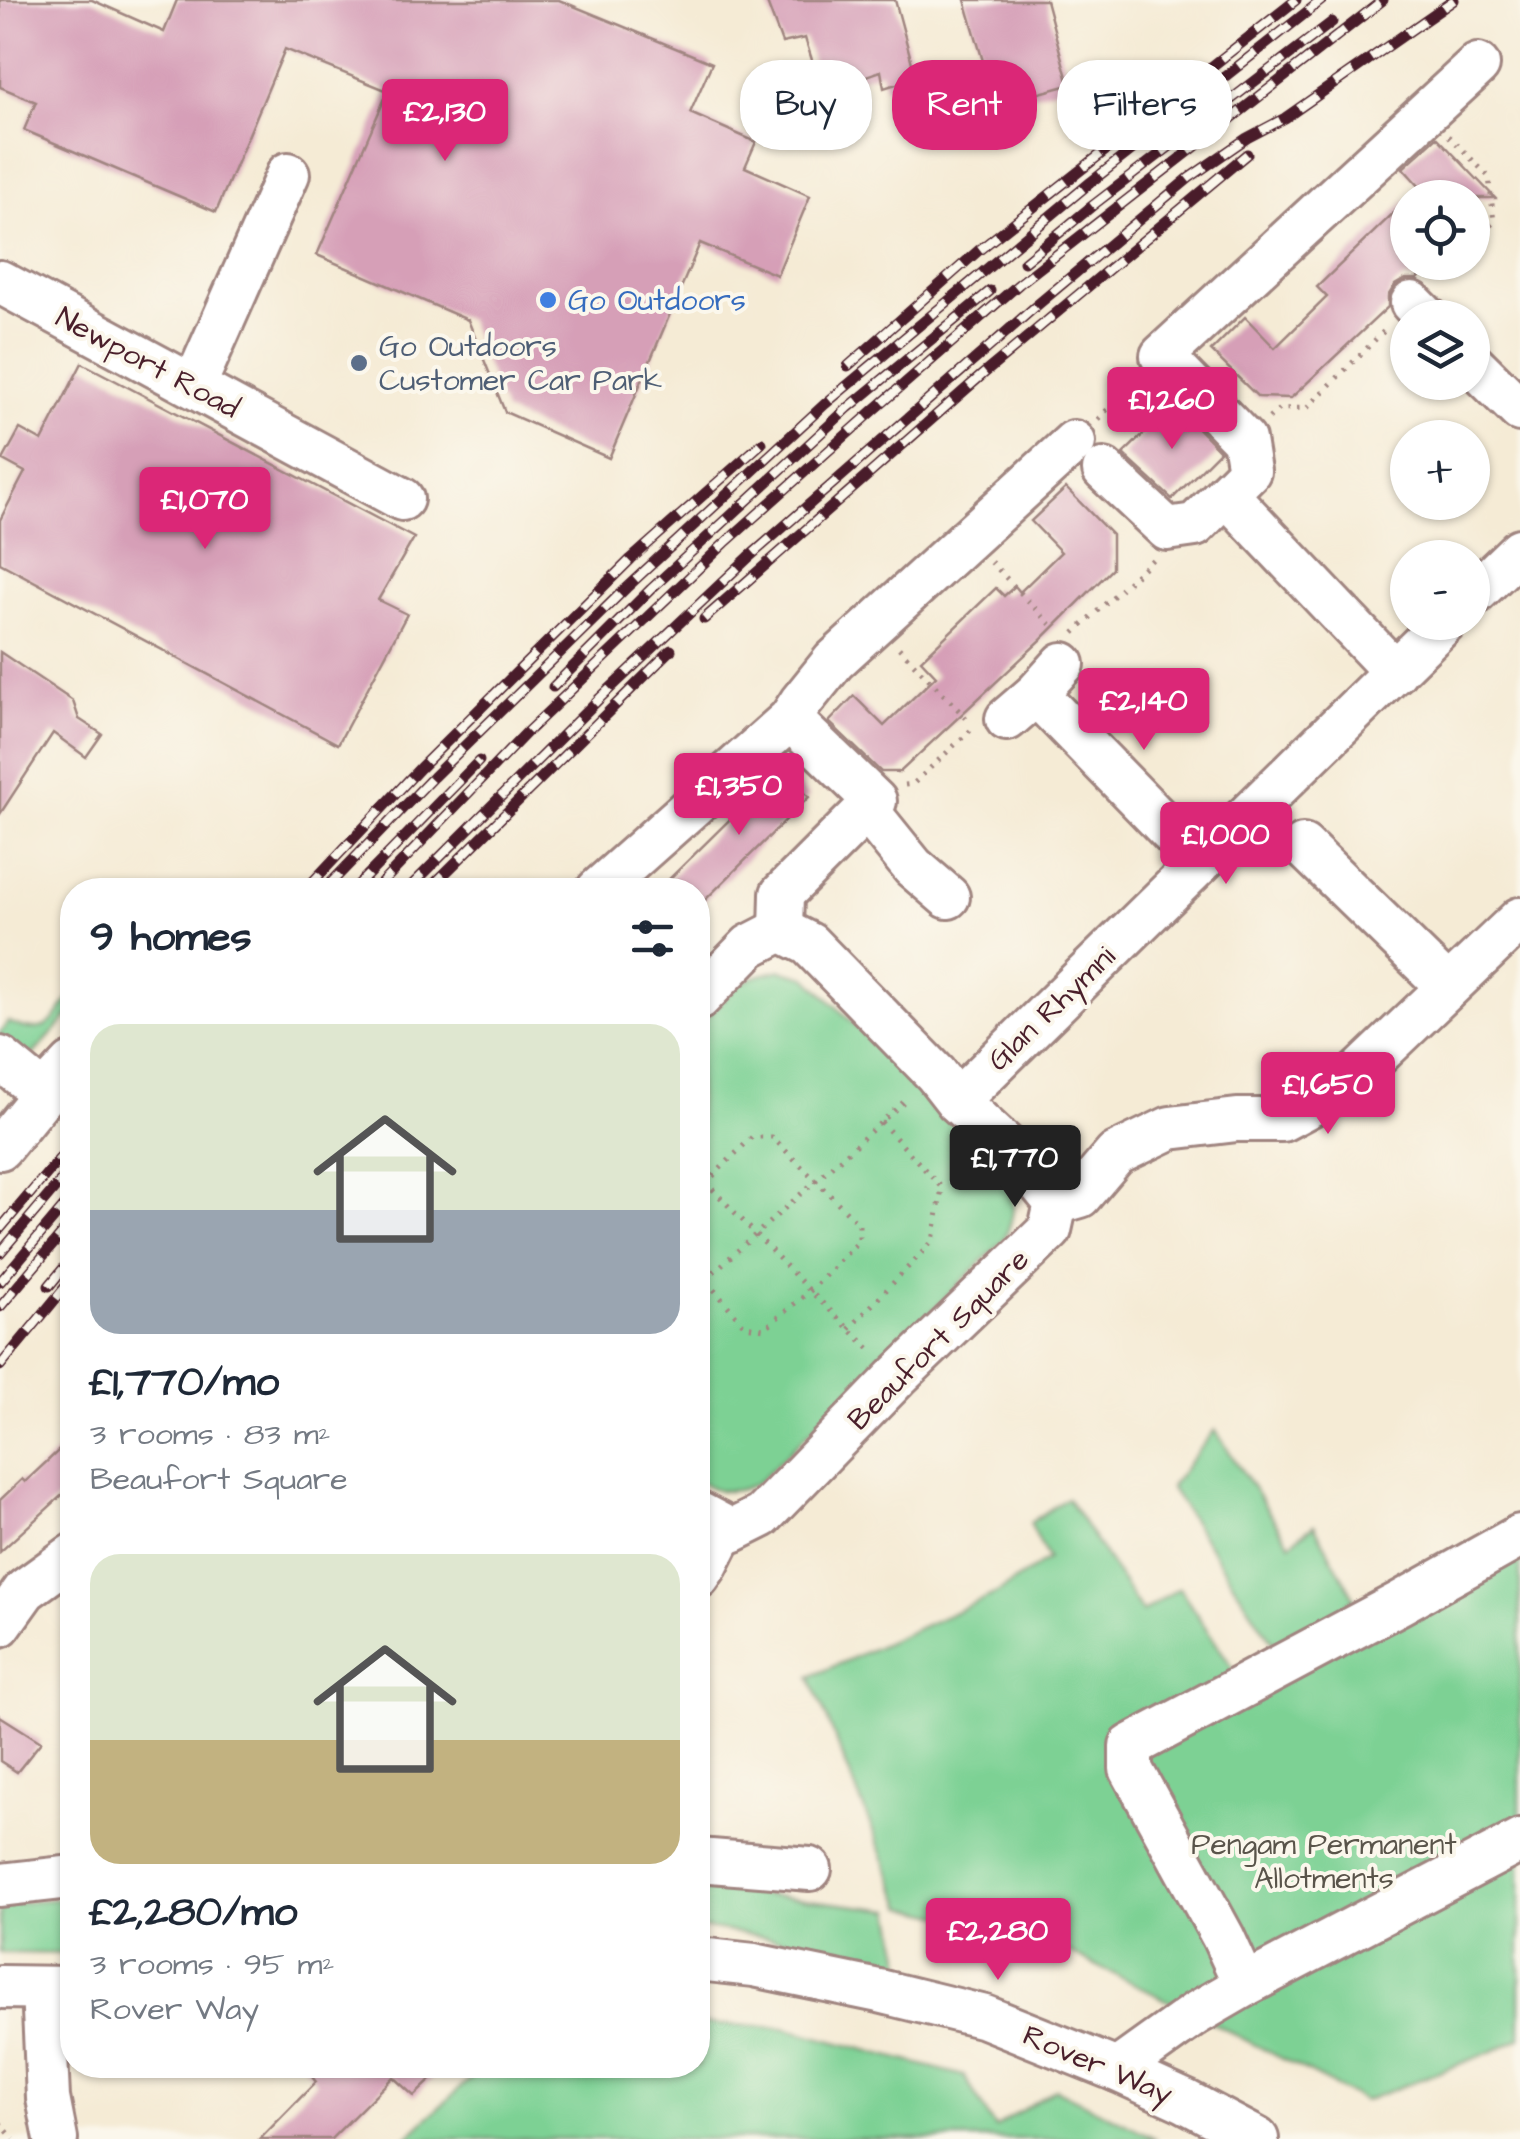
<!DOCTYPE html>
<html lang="en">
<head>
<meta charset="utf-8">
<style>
  :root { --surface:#fff; --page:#f6f6f7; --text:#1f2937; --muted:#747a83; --accent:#db2777 }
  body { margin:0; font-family:"Architects Daughter",sans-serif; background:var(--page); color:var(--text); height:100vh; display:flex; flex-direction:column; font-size:38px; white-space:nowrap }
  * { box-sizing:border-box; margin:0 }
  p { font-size:32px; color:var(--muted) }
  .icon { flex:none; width:55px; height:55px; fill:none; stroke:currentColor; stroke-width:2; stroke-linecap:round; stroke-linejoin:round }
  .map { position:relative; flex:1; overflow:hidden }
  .details { position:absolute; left:60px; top:878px; width:650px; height:1200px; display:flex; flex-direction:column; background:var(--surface); border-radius:40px; box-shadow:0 2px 8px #0004 }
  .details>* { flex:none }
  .guide { position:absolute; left:740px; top:60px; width:630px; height:90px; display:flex; gap:20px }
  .buttons { position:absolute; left:1390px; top:180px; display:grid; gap:20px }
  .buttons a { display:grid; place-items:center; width:100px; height:100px; border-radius:50%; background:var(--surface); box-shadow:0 2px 8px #0004; font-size:50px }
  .price { position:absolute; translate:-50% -85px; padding:0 22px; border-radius:10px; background:var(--accent); color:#fff; font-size:32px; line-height:65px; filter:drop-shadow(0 2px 5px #0008) }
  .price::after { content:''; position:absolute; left:50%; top:60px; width:30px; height:22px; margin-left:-15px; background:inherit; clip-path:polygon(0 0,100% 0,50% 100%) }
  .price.on { background:#222; color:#fff }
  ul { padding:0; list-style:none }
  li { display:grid; align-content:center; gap:20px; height:530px; padding:0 30px }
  li span { display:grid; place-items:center; height:310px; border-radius:30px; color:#555 }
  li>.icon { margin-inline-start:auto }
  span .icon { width:180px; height:180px; fill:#fffc; stroke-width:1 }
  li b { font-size:42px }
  h2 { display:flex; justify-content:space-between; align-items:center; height:120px; padding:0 30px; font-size:42px }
  .pill { padding:0 35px; border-radius:40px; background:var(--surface); box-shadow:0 2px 8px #0004; font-size:35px; line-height:90px }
  .pill.on { background:var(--accent); color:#fff }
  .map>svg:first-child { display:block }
  .green { fill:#7dd194; stroke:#647860; stroke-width:2.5 }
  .building { fill:#d69fb7 }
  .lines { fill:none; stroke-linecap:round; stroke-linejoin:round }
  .minor-casing { stroke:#a08580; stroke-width:48 }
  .path { stroke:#a08580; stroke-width:5; stroke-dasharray:2.5 8; stroke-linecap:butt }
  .minor { stroke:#fff; stroke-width:42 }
  .rail-casing { stroke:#4a1f2b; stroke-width:11 }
  .rail { stroke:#fbf7ec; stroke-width:8; stroke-dasharray:22; stroke-linecap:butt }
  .shop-dot { fill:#3f7fe0; stroke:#fbf7ec; stroke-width:4 }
  .service-dot { fill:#5c6f8a; stroke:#fbf7ec; stroke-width:4 }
  .labels { text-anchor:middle; stroke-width:8; stroke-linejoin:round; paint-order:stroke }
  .shop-label { font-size:30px; fill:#366cbe; stroke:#fbf7ec; text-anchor:start }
  .service-label { font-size:30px; fill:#4e5e75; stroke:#fbf7ec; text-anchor:start }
  .street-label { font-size:30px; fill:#4a1f2b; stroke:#fbf7ec }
  .park-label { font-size:30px; fill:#59544a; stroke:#fbf7ec }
</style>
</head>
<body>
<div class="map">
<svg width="1520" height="2139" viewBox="0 0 1520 2139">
  <rect width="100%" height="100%" fill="#fbf7ec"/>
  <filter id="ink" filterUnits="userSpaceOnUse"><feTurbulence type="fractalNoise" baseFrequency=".01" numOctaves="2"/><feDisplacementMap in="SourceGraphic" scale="20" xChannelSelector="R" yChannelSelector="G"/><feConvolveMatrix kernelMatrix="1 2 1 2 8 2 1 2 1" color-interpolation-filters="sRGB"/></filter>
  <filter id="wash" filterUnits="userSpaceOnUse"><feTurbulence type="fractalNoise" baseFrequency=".0048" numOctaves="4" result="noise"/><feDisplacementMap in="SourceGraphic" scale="40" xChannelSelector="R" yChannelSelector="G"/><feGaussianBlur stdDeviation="2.25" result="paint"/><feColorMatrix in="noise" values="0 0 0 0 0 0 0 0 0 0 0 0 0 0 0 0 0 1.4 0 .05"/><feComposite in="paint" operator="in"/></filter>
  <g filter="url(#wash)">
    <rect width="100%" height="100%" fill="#f5ebd5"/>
    <g class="green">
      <path d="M780,970L807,977L997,1168C1015,1200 1019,1206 1004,1240L760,1481C739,1494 718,1495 698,1480V1026L739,984L754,977Z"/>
      <path d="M72,994V1012L29,1059L0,1039V1033L8,1022C46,1039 52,1023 72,994Z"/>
      <path d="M1215,1430L1290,1544L1314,1525L1364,1616L1520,1527V2038L1491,2052L1364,2101L1195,2014L1040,1938L904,1907L810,1677L997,1593L1048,1559L1030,1523L1067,1498L1142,1612L1179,1588L1243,1683L1284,1660L1170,1487Z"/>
      <path d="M698,1887L892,1910L903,1964L829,1947L698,1927Z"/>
      <path d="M72,1897V1954L0,1953V1905Z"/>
      <path d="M698,2023L784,2028L964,2076L995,2128L1055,2089L1157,2139H405L485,2065H698Z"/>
    </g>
    <g id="blocks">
      <g class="building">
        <path d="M0,0H92L164,32L177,0H559L712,63L690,113L756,142L745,167L810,196L777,275L700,243L609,458L505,412L468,320L317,255L388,91L285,49L216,212L24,130L36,102L0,87Z"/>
        <path d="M766,0H895L916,78L884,88L881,71L852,81V71L818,79L805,38L782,43Z"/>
        <path d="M965,0H1046L1069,85L996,105Z"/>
        <path d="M1437,137L1495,198H1430L1403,168Z"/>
        <path d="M1408,199V262H1433L1417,279H1405L1395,285L1388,296V307L1291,398L1258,397L1211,351L1245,317L1275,348L1327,297L1317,287Z"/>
        <path d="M82,363L414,538L378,600L407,614L338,744L0,563V520L25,472L3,460L20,429L42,441Z"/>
        <path d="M1174,404L1220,451L1172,499L1123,454Z"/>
        <path d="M1066,488L1112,535V569L1042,639L900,772H881L829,722L854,696L884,726L936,676L921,660L996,588L1004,596L1015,586L1020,592L1061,552L1031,521Z"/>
        <path d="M0,652L73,701L79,719L102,734L86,757L53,733L0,814Z"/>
        <path d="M781,769L809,797L698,907V890H658Z"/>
        <path d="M72,1438V1486L0,1552V1500L22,1479L25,1482Z"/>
        <path d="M0,1716L41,1742L17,1772L0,1761Z"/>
        <path d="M303,2065H447L414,2096L393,2077L331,2139H260L316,2082Z"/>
      </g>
    </g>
  </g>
  <g filter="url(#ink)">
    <use href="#blocks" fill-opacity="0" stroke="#a08580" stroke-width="2.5"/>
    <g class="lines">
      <g class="minor-casing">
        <g id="minor">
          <path d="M0,282L402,499"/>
          <path d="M1412,303L1427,318"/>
          <path d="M1472,363L1520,410"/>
          <path d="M194,386L288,174"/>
          <path d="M1104,470L1167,529L1195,525L1249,471L1244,440L1162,356L1478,65"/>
          <path d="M1226,494L1395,672"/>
          <path d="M1472,596L1520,550"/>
          <path d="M1036,694L1200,862"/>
          <path d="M1007,719L1036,694L1063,664"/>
          <path d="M867,810L913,867L948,897"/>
          <path d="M1303,846L1448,987"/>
          <path d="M598,890L790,719L801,702L834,661L1074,442"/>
          <path d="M781,930L782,894L875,801L790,719"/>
          <path d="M698,999L750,946L781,930L809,944L936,1074L957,1101L1021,1160L1056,1203L1050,1230L898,1376L762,1516L732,1531L698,1513"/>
          <path d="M0,1058L44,1094L72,1064"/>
          <path d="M957,1101L1445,622"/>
          <path d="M0,1148L44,1094"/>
          <path d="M1056,1203L1080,1196L1116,1154L1170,1128L1237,1120H1282L1344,1087L1520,919"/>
          <path d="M698,1577L707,1564L725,1528"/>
          <path d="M0,1625L25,1590L72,1556"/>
          <path d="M698,1860L810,1869"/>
          <path d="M0,1885L72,1877"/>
          <path d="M698,1959L754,1965L879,1991L985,2017L1117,2070L1185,2101L1257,2139"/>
          <path d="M1245,1985L1223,1937L1131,1769V1746L1400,1603L1520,1536"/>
          <path d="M0,1987L72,1988"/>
          <path d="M43,1989L48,2098L56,2139"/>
          <path d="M1117,2070L1195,2014L1245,1985L1520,1841"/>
        </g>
      </g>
      <g class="path">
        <path d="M1449,136L1489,177L1494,222L1472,244"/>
        <path d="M1438,278L1453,262"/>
        <path d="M1269,418L1279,409L1307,408L1387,328"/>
        <path d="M1098,419L1136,381"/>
        <path d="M991,562L1056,630"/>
        <path d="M1074,633L1153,559"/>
        <path d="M899,648L971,723"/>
        <path d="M905,785L913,784L972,729"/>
        <path d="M698,1174L810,1291L874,1353"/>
        <path d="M698,1191L752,1137H772L859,1224V1241L810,1291L764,1329L745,1326L698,1271"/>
        <path d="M698,1286L908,1098"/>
        <path d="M849,1329L933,1241L942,1188L880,1121"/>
        <path d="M0,2123L14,2139"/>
      </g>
      <use href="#minor" class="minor"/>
      <g class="rail-casing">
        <g id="rail">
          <path d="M1024,262L1092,206L1332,22"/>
          <path d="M848,366L978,251L1296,0"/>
          <path d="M704,619L982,375L1247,154"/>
          <path d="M553,687L651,589L848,408L990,291"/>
          <path d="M305,890L420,768L631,559L762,443"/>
          <path d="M324,890L433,777L626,588L825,404L1091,182L1322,0"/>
          <path d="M353,890L479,761"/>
          <path d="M375,890L527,732L725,543L873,411L1019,284L1383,0"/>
          <path d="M407,890L600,698L749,557L1036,306L1189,178L1247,138L1285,118L1454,0"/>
          <path d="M428,890L671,650"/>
          <path d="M0,1229L72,1144"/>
          <path d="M0,1253L72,1168"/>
          <path d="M0,1282L72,1197"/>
          <path d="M49,1286L72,1258"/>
          <path d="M0,1307L72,1222"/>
          <path d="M0,1366L72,1279"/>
        </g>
      </g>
      <use href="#rail" class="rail"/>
    </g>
  </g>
  <circle class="shop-dot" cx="548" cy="300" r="10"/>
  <circle class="service-dot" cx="359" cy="363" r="10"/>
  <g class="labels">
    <g class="shop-label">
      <text x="568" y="310">Go Outdoors</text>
    </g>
    <g class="service-label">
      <text x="379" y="356">Go Outdoors<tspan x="379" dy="34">Customer Car Park</tspan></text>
    </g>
    <g class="street-label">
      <text transform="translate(148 362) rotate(28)" y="10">Newport Road</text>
      <text transform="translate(1051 1008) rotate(-44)" y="10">Glan Rhymni</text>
      <text transform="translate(938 1339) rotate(-45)" y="10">Beaufort Square</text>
      <text transform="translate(1098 2064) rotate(23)" y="10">Rover Way</text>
    </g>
    <g class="park-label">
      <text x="1324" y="1854">Pengam Permanent<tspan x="1324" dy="34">Allotments</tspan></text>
    </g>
  </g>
</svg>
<div class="buttons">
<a><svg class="icon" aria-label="locate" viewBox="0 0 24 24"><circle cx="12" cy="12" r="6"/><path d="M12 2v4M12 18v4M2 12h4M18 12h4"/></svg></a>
<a><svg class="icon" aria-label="layers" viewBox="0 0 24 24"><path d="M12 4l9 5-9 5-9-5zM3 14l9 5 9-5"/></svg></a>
<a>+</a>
<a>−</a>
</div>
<b class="price" style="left:445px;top:164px">£2,130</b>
<b class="price" style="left:1172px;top:452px">£1,260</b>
<b class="price" style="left:205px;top:552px">£1,070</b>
<b class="price" style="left:1144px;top:753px">£2,140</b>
<b class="price" style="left:739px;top:838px">£1,350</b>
<b class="price" style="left:1226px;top:887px">£1,000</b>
<b class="price" style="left:1328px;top:1137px">£1,650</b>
<b class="price on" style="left:1015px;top:1210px">£1,770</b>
<b class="price" style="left:998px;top:1983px">£2,280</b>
<div class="guide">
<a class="pill">Buy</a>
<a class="pill on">Rent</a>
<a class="pill">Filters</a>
</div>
<section class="details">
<h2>9 homes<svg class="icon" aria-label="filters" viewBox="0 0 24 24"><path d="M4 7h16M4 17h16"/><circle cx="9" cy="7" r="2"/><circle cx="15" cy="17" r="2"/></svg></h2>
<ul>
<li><span style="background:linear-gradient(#dfe7d0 60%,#9aa5b1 0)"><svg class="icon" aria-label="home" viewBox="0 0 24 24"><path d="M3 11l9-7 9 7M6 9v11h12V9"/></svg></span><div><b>£1,770/mo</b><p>3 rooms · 83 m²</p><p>Beaufort Square</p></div></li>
<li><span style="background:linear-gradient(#dfe7d0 60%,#c2b280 0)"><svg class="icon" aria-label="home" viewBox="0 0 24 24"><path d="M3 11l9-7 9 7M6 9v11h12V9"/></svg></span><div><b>£2,280/mo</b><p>3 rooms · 95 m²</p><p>Rover Way</p></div></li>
</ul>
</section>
</div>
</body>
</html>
